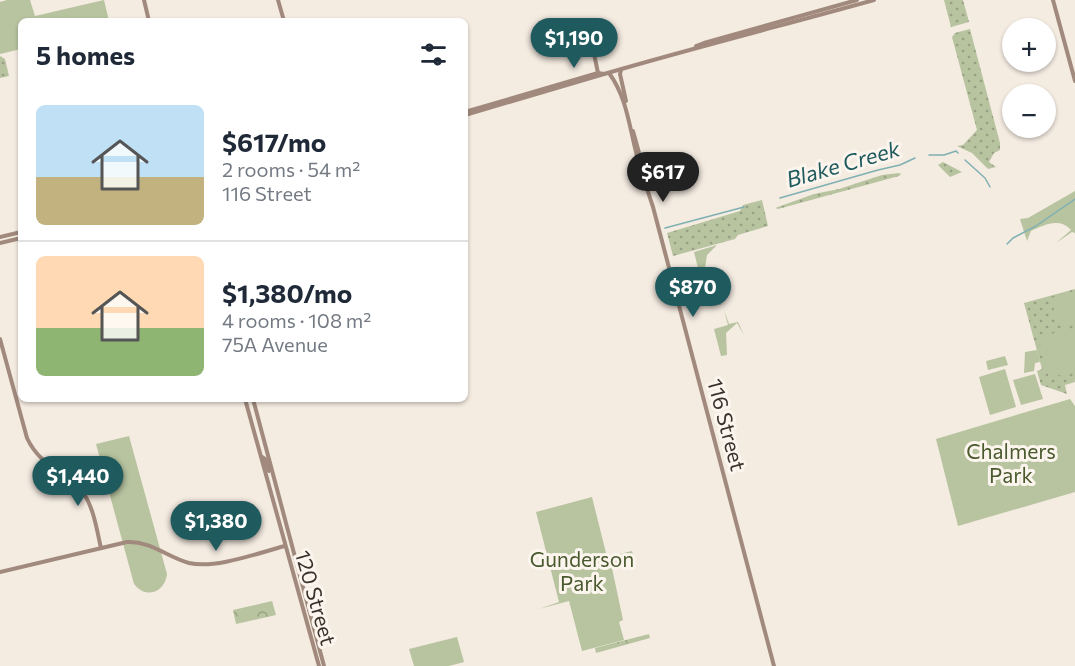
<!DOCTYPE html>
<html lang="en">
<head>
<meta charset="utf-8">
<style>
  :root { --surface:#fff; --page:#f2f2f3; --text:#1f2937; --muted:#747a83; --line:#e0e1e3; --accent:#1f5a5e }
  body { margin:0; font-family:Commissioner,sans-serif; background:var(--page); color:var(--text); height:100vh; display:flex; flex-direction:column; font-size:22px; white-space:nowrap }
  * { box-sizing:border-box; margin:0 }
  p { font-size:20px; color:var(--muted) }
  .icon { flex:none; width:33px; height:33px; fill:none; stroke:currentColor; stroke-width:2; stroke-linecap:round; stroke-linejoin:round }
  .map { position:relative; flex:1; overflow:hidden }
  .panel { position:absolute; left:18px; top:18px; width:450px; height:384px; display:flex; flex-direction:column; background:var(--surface); border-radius:9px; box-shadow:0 2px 4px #0004 }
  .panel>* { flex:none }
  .tools { position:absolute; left:1002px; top:18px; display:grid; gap:12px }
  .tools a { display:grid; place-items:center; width:54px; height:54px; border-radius:50%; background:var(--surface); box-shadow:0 2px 4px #0004; font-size:30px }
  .price { position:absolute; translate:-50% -51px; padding:0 14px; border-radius:21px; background:var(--accent); color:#fff; font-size:20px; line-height:39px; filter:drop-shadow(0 2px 3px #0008) }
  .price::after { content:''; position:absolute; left:50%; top:36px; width:18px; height:14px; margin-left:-9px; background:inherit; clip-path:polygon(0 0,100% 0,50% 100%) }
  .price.on { background:#222; color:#fff }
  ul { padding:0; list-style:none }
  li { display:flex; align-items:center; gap:18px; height:150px; padding:0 18px }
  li+li { border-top:2px solid var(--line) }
  li span { display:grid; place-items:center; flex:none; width:168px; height:120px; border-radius:9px; color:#555 }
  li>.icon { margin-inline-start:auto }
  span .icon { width:72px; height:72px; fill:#fffc; stroke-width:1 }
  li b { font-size:26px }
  h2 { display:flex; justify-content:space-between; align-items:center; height:72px; padding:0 18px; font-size:26px }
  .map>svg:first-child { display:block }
  .grass { fill:url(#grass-dots) }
  .forest { fill:url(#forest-crowns) }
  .park { fill:#b8c4a0 }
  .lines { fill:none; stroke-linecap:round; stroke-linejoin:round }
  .stream { stroke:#7fb0b2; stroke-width:1.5 }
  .secondary { stroke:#a18a7d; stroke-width:4 }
  .labels { text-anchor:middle; stroke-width:6; stroke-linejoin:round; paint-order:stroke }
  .street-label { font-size:21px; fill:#3b302b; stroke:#fbf5ee }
  .park-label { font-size:21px; fill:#4a5a2e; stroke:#fbf5ee }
  .water-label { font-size:22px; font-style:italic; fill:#1f5a5e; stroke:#fbf5ee }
</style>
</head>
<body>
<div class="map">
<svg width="1075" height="666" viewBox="0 0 1075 666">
  <defs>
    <pattern id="grass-dots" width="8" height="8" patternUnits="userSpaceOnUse" patternTransform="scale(1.5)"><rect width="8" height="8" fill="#b8c4a0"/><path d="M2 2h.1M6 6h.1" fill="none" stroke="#97a083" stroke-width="1.8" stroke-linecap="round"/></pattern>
    <pattern id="forest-crowns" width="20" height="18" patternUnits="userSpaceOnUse" patternTransform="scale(1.5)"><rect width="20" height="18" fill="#b8c4a0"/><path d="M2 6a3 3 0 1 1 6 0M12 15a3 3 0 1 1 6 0" fill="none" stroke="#97a083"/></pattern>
  </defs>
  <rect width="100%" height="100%" fill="#f4ebe1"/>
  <g class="grass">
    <path d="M944,0H963L969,22L951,27Z"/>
    <path d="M970,29L1000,143V150L994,153L989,162L996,167L988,169L972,153L957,146L963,145L977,130L952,37L955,33Z"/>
    <path d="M0,56L5,59L9,76L0,78Z"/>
    <path d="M943,162L962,172L950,177L938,165Z"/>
    <path d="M899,173L901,174L899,176L778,209L775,208L814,194L839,189L882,175Z"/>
    <path d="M762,200L768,226L738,235L735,239L673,256L667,233L740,211L743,205Z"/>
    <path d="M1075,289V382L1065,385L1067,394L1041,385L1037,371L1042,369L1024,303Z"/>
  </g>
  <g class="forest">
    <path d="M272,601L276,615L236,624L233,610Z"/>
    <path d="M649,634L650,638L596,653L595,648Z"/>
  </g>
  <g class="park">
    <path d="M7,0H30L35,16L104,0L109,21H21V49L0,54V2Z"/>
    <path d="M1075,191V233L1072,232L1056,243L1071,230C1059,217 1044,225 1031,231L1027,241L1020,219L1028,218Z"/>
    <path d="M717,245L707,255L705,268L708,276L715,275L721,305H719L713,282L702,284L694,252Z"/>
    <path d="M1075,291V320L1058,324L1051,298Z"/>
    <path d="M724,310L729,324L738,322L744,335L737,323L726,333L727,355L721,356L714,329L728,325Z"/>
    <path d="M1075,328V371L1049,378L1038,337Z"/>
    <path d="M1037,350L1040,362L1035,363L1034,371L1024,373L1025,352Z"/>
    <path d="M1005,356L1008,365L988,370L986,361Z"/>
    <path d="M1005,369L1016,407L990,415L979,377Z"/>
    <path d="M1035,374L1043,399L1021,405L1013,380Z"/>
    <path d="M1070,399L1075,406V492L958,526L936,439Z"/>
    <path d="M129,436L167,574C165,592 146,600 134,584L96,444Z"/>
    <path d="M592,497L607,557L632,551L635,562L612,568L623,620L619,622L624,640L582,651L569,601L539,609L559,602L536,512Z"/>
    <path d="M457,637L464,662L449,666H414L409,649Z"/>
  </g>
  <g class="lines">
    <g class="stream">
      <path d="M929,155H944L956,151L958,153"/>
      <path d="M965,160L985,178L990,187"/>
      <path d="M780,198L878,170L900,165L915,158"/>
      <path d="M665,228L744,207"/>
      <path d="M1007,244L1013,238L1036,226L1075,199"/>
    </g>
    <g class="secondary">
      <path d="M144,0L149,21"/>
      <path d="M278,0L284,21"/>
      <path d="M1053,0L1075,81"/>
      <path d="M696,46L704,43L857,0"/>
      <path d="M593,49L598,73"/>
      <path d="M621,70L620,74L626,101"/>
      <path d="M609,73C626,96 629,124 636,152C641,171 647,189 653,207L774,666"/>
      <path d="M465,112L598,73L604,74C693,48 784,25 874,0"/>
      <path d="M465,115L604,74"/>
      <path d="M633,131L646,178"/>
      <path d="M0,237L21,232"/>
      <path d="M0,243L21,238"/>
      <path d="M0,339L27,438C42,470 69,470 84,494C94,509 97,531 101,548"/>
      <path d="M245,399L319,666"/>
      <path d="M253,399L324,666"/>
      <path d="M262,457L265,459L269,471"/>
      <path d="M0,572L127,542C151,541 167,557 189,563C216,569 258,553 285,546"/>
    </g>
  </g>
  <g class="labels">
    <g class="street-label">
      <text transform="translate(726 425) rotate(75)" y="7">116 Street</text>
      <text transform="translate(315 598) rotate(74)" y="7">120 Street</text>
    </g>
    <g class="park-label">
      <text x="1011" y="459">Chalmers<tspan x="1011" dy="24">Park</tspan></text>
      <text x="582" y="567">Gunderson<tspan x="582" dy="24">Park</tspan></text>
    </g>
    <g class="water-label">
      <text transform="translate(843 164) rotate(-16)" y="8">Blake Creek</text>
    </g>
  </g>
</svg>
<div class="tools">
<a>+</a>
<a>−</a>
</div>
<b class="price" style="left:574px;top:69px">$1,190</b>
<b class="price on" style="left:663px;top:203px">$617</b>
<b class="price" style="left:693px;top:318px">$870</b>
<b class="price" style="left:78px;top:507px">$1,440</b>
<b class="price" style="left:216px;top:552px">$1,380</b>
<section class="panel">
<h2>5 homes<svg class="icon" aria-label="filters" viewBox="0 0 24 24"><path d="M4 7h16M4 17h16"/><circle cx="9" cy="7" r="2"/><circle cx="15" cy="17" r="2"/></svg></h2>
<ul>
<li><span style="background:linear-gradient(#bfe0f5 60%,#c2b280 0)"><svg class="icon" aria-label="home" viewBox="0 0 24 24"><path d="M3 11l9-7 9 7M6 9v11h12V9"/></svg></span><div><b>$617/mo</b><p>2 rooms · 54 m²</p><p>116 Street</p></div></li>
<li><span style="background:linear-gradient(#ffd9b3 60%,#8fb573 0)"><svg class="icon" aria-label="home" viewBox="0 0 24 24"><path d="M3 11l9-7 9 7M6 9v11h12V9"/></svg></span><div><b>$1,380/mo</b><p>4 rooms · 108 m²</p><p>75A Avenue</p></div></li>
</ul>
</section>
</div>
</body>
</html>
